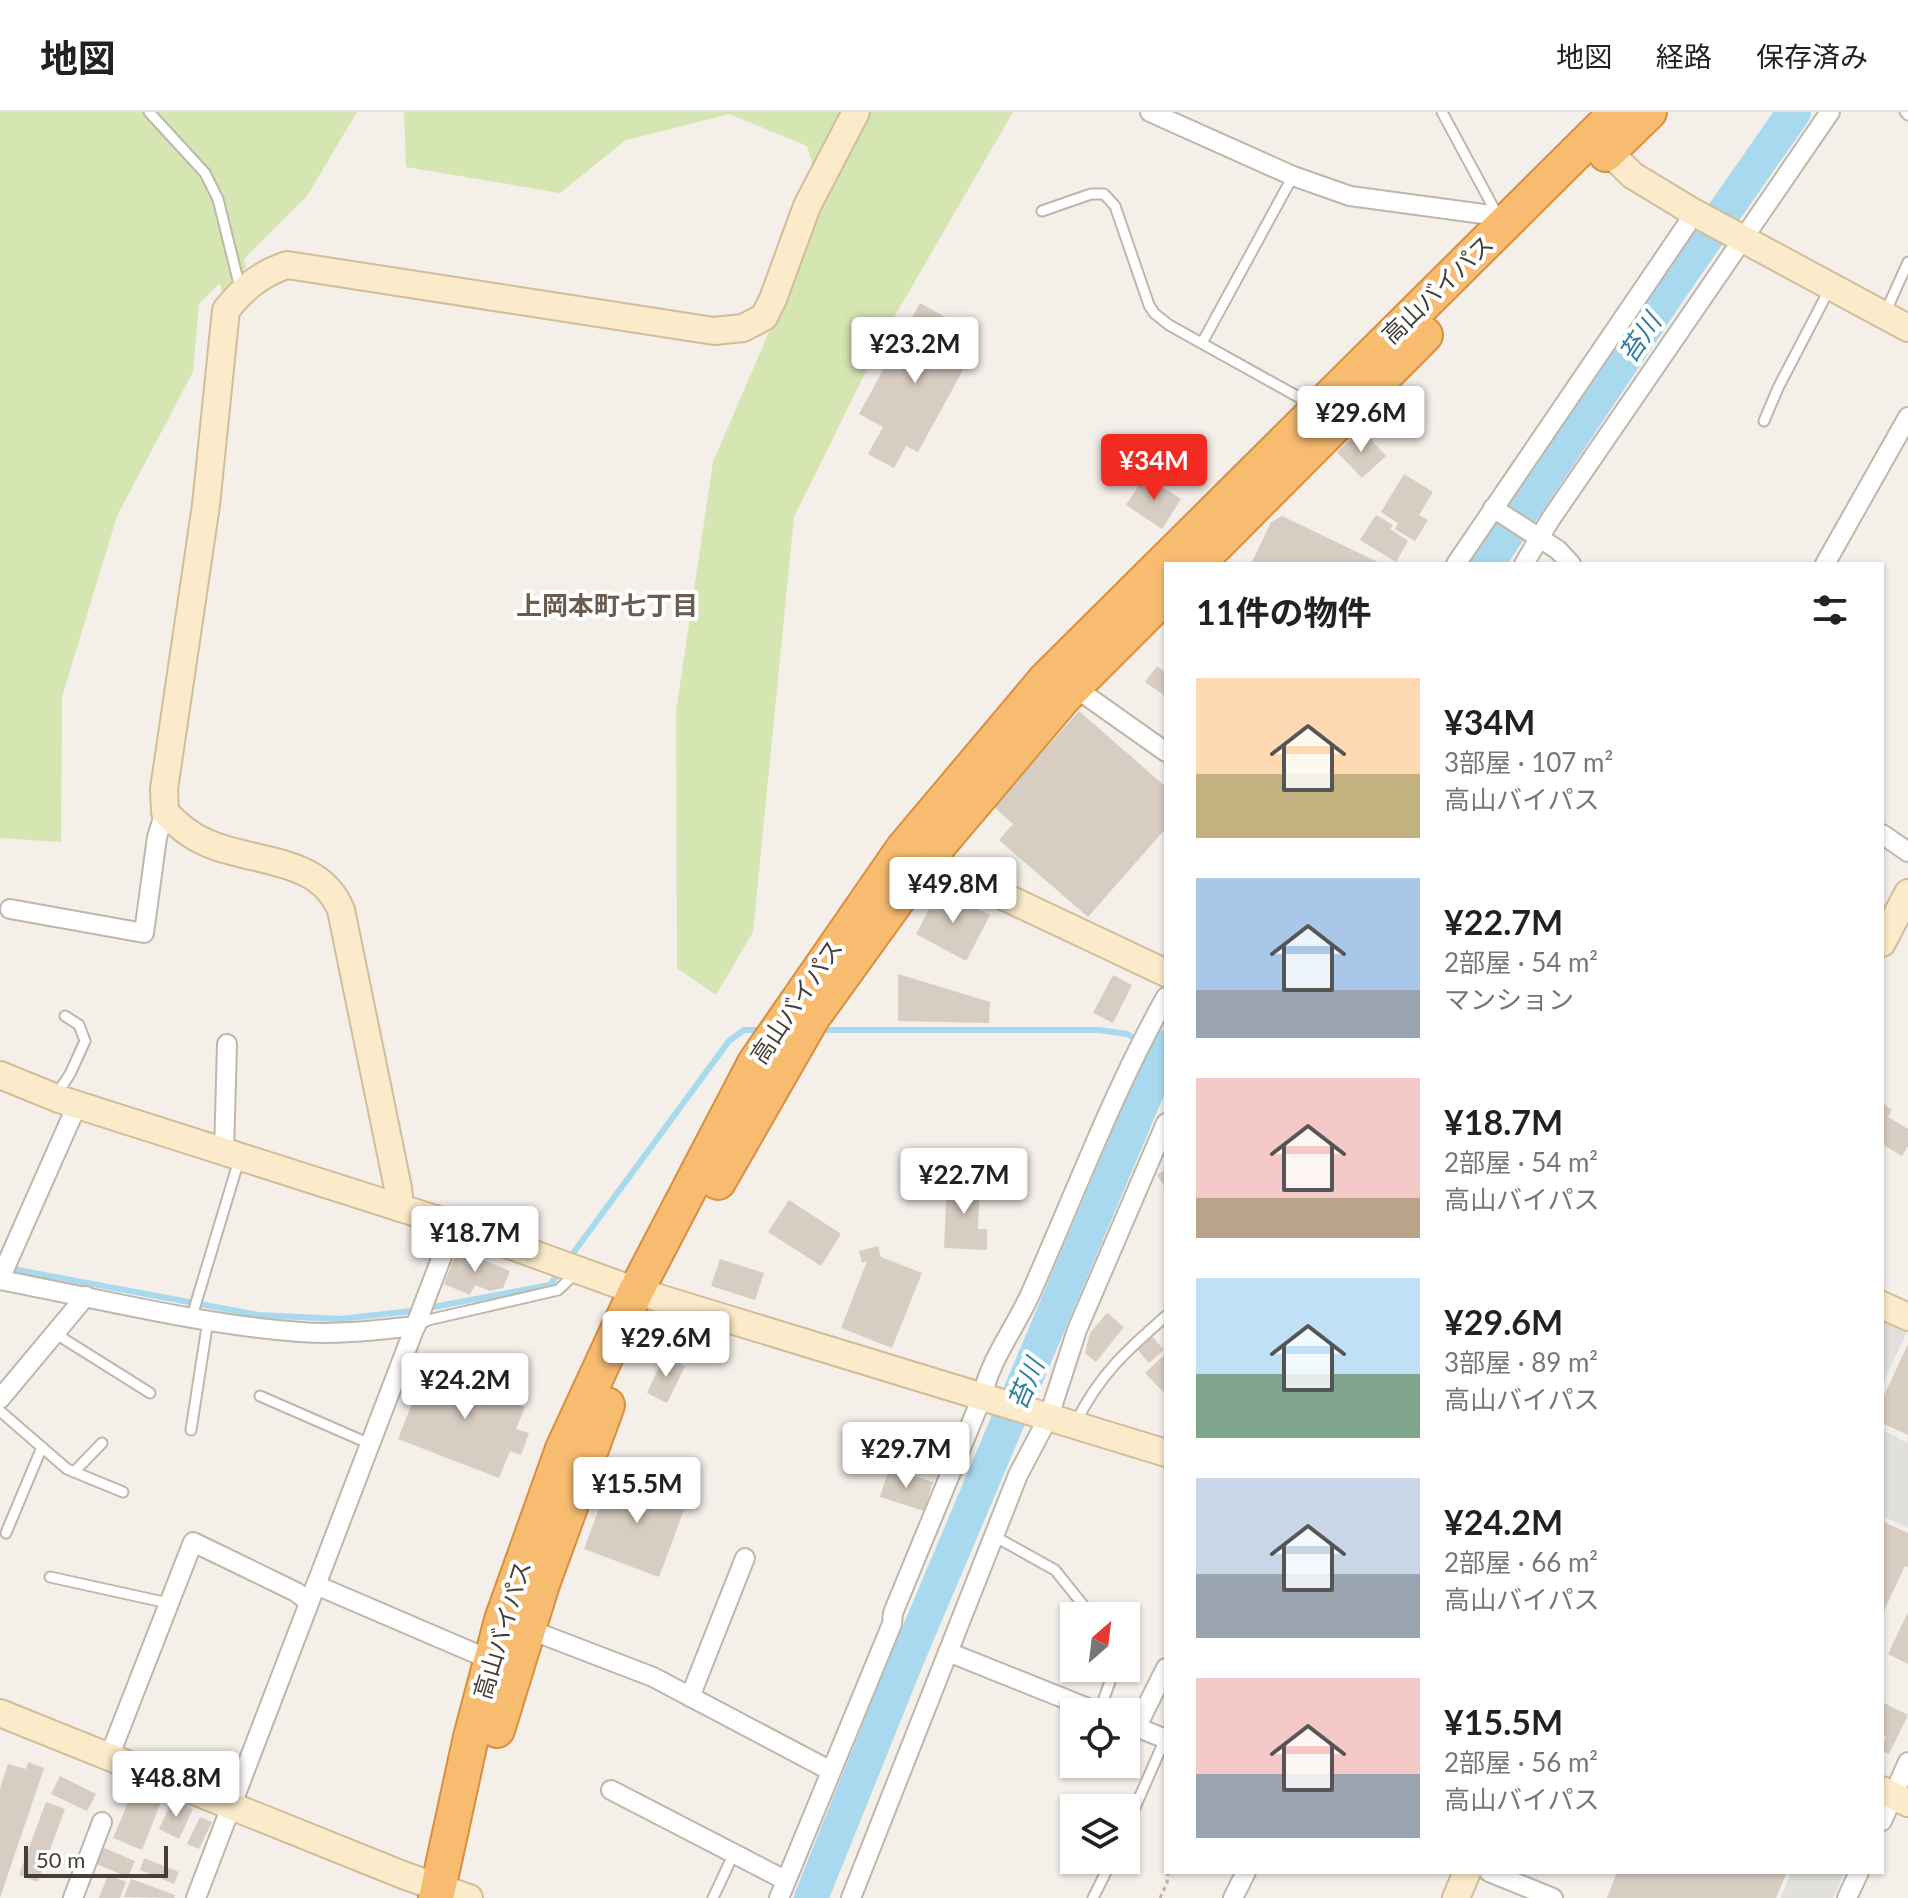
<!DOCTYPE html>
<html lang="ja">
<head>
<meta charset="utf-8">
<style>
  :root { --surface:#fff; --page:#f6f6f6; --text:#222; --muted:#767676; --line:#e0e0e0; --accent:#f12b22 }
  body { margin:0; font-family:Lato,"Noto Sans JP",sans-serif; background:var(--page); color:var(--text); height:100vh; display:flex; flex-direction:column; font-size:30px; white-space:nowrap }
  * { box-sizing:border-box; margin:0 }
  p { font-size:26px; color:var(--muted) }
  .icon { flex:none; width:44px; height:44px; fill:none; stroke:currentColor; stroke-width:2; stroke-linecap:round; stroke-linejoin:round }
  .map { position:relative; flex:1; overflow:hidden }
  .drawer { position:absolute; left:1164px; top:450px; width:720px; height:1312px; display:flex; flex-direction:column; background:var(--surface); border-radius:0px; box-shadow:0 2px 6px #0004 }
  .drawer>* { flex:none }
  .needle { width:52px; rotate:28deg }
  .controls { position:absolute; left:1060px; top:1490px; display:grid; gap:16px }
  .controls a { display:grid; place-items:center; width:80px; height:80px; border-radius:0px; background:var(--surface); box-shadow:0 2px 6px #0004; font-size:40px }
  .scale { position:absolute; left:24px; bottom:20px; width:144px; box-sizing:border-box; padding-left:8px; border:4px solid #473f37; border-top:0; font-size:22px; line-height:28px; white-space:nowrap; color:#473f37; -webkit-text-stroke:6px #fff; paint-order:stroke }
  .price { position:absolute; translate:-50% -68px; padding:0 18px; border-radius:8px; background:#fff; color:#222; font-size:26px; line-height:52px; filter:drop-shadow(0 2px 4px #0008) }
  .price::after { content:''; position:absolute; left:50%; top:48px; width:24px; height:18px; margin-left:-12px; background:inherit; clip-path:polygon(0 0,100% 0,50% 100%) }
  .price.selected { background:var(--accent); color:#fff }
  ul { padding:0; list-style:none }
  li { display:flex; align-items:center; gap:24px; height:200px; padding:0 32px }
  li span { display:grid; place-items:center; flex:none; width:224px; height:160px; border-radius:0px; color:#555 }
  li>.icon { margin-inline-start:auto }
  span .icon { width:96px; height:96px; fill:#fffc; stroke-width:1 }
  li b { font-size:34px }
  h2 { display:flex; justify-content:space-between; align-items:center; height:96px; padding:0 32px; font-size:34px }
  header { display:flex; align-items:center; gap:48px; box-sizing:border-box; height:112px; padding:0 40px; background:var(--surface); border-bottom:2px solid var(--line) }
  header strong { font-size:38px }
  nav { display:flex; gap:44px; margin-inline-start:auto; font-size:28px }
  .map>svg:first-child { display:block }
  .green { fill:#d5e6b3 }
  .parking { fill:#e2e0dd }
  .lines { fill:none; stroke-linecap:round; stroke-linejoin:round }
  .stream { stroke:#a8d9ee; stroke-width:6 }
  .river { stroke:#a8d9ee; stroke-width:34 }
  .building { fill:#d8cdc2 }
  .lane-casing { stroke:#bfb6ac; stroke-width:13 }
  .street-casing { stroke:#bfb6ac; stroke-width:22 }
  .secondary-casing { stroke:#d2bd9a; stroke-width:30 }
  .highway-casing { stroke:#d88f3f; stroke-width:38 }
  .path { stroke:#c0b09d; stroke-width:3; stroke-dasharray:4 4; stroke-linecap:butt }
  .lane { stroke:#fff; stroke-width:9 }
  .street { stroke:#fff; stroke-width:18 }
  .secondary { stroke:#fcebca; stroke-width:26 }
  .highway { stroke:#f8bc70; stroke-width:34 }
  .labels { text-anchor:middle; stroke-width:8; stroke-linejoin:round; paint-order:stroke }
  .street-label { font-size:24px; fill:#473f37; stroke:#fff }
  .water-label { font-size:26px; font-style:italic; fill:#307d9f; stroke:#fff }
  .neighbourhood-label { font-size:26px; font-weight:bold; fill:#6a5c4f; stroke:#fff }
</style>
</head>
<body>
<header>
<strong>地図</strong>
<nav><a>地図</a><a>経路</a><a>保存済み</a></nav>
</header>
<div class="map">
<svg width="1908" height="1786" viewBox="0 0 1908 1786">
  <rect width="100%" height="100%" fill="#f4efe9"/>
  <g class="green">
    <path d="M0,0H357L307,84L244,147L246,155L223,186L220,171L199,192L193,260L117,404L62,585L61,730L0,726Z"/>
    <path d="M404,0H1013L885,221L794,405L753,820L716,883L677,856L676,600L713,350L824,92L807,34L729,2L626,28L560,81L406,55Z"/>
  </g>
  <g class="parking">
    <path d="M1882,1206L1908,1218L1882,1273Z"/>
    <path d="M1882,1318L1908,1331V1416L1882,1404Z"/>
    <path d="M1791,1760H1845L1833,1786H1781Z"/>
  </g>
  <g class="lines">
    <g class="stream">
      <path d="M817,918H1099L1127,922L1162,942"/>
      <path d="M568,1148L729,929L744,918H762"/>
      <path d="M7,1156L259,1203L339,1207L412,1199L550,1173L559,1160"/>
    </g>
    <g class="river">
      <path d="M1487,452L1672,175L1794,0"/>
      <path d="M811,1786L906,1550L1166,935"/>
    </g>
  </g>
  <g class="building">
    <path d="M920,191L949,207L942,219L975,236L918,340L906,334L894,356L868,342L883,315L859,302Z"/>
    <path d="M1361,317L1386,344L1362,366L1337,340Z"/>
    <path d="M1404,362L1433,380L1419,403L1428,408L1415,429L1395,417L1398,411L1381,400Z"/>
    <path d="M1145,364L1181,387L1162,417L1126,393Z"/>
    <path d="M1376,403L1393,413L1390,417L1408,429L1396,450L1360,428Z"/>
    <path d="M1282,404L1382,452H1251L1271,410Z"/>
    <path d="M1157,554L1166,561V585L1145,570Z"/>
    <path d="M1079,599L1166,675V716L1088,805L999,728L1013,712L994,695Z"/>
    <path d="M940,777L990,803L966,849L916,822Z"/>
    <path d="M898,862L990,890L989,911L898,909Z"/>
    <path d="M1113,863L1132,873L1113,911L1093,901Z"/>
    <path d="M1882,991L1892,998L1888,1005L1908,1017V1034L1902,1044L1882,1032Z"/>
    <path d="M1166,1057V1077L1157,1063Z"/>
    <path d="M947,1067L980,1068L978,1117H987V1138L944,1136Z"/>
    <path d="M789,1088L841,1122L821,1154L768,1120Z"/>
    <path d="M878,1134L881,1145L922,1161L892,1236L841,1216L867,1149L862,1151L859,1139Z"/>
    <path d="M458,1137L510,1159L503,1176L490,1179L475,1173L470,1183L444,1172Z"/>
    <path d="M720,1147L764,1161L755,1188L711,1174Z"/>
    <path d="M1107,1201L1124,1215L1096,1250L1085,1241L1090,1221Z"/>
    <path d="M1151,1223L1164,1238L1149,1251L1136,1236Z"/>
    <path d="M1908,1232V1323L1882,1311V1288Z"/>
    <path d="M1166,1241V1283L1145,1261Z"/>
    <path d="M664,1244L685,1254L667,1291L647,1281Z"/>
    <path d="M428,1251L475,1270L479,1260L504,1270L499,1284L525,1295L516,1317L529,1321L521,1343L510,1339L499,1366L398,1327Z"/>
    <path d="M889,1356L933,1370L924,1399L880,1385Z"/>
    <path d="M626,1363L688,1387L659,1465L584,1437L609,1370L621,1375Z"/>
    <path d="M1882,1409L1908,1421V1455L1905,1454L1882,1503Z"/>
    <path d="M1908,1500V1552L1888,1542Z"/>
    <path d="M1882,1590L1908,1603L1889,1642L1882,1639L1886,1624L1882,1622Z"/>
    <path d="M28,1650L44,1656L0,1786V1677L8,1652L26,1657Z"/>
    <path d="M60,1664L96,1682L87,1699L51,1682Z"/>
    <path d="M133,1679L161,1690L142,1738L113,1726Z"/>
    <path d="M173,1687L193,1697L179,1727L159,1717Z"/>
    <path d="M46,1690L65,1697L38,1770L19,1763Z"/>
    <path d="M200,1705L212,1710L199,1737L187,1732Z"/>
    <path d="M104,1736L135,1749L128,1765L96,1752Z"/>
    <path d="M144,1746L179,1760L174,1772L140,1758Z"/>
    <path d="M1617,1760H1787L1776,1786H1607Z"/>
    <path d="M108,1763L126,1770L120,1786H99Z"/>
    <path d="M131,1767L175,1783L174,1786L124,1785Z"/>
  </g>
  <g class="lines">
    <g class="lane-casing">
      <g id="lane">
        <path d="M149,0L205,61L218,87L240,176"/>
        <path d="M1442,0L1498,104"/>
        <path d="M1905,0L1908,3"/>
        <path d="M1042,99L1091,82H1104L1115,94L1149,193L1154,201L1169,213L1311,292"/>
        <path d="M1886,199L1908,150"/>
        <path d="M1202,231L1293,64"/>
        <path d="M1764,309L1778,276L1830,176"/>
        <path d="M56,983L70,962L85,929L79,913L65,904"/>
        <path d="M192,1204L239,1048"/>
        <path d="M419,1213L428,1208L558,1178L577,1160"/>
        <path d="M57,1219L64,1227L150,1281"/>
        <path d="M260,1284L370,1332"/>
        <path d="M0,1299L67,1357L123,1380"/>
        <path d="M1076,1310C1100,1262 1126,1239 1166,1204"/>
        <path d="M191,1318L208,1208"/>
        <path d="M74,1360L102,1331"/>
        <path d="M6,1421L42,1335"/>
        <path d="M994,1424L1055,1458L1092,1504"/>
        <path d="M50,1465L168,1491"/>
        <path d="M1099,1600L1115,1556"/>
        <path d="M1126,1716L1165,1627"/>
        <path d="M713,1786L734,1741"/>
        <path d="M1093,1786L1112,1748"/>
      </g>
    </g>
    <g class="street-casing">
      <g id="street">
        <path d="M1150,0L1293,64L1350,84L1498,104L1506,112"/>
        <path d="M1493,396L1558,438L1571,452"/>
        <path d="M1456,452L1686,114L1693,100"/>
        <path d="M1524,452L1550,408L1830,0"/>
        <path d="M1825,452L1908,305"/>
        <path d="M1074,575L1166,640"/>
        <path d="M1882,722L1908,740"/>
        <path d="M10,797L144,821L157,725L165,700"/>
        <path d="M224,1040L227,932"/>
        <path d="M0,1167L77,993"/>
        <path d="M0,1168C96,1186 203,1213 300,1220C339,1223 377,1218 416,1214"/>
        <path d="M0,1287L86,1184"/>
        <path d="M316,1473L479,1543"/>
        <path d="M528,1517L653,1565L831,1659"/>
        <path d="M948,1540L1098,1600"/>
        <path d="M690,1585L745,1446"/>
        <path d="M1126,1611L1166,1627"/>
        <path d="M1136,1616L1166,1556"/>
        <path d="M109,1645L193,1430L296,1480L309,1490"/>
        <path d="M611,1678L785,1768"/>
        <path d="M1882,1709L1908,1650"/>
        <path d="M1489,1760L1553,1786"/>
        <path d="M73,1786L102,1710"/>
        <path d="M196,1786L454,1113"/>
        <path d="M779,1786L892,1512L893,1501L982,1285C990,1248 1013,1219 1029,1185C1074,1085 1112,981 1166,885"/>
        <path d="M851,1786L1018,1363L1049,1304L1077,1218L1166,1011"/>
        <path d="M1233,1786L1246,1760"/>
        <path d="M1847,1786L1859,1760"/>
      </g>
    </g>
    <g class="secondary-casing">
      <g id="secondary">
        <path d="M1596,27L1632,63L1693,100L1908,216"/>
        <path d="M910,740L1166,861"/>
        <path d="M1882,831L1908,781"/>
        <path d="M0,963L59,987L454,1113L636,1179L1166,1341"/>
        <path d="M400,1096L398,1076L341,798C319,743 251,752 205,730C189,723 177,713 165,700L164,677L206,393L226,198C244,176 260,162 287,153L714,219L743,216L764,205L773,187L807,94L856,0"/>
        <path d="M1882,1193L1908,1205"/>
        <path d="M0,1601L403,1763L469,1786"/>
        <path d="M1882,1678L1908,1691"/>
        <path d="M1456,1786L1467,1760"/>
      </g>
    </g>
    <g class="highway-casing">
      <g id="highway">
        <path d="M1606,42L1649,0"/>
        <path d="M1197,452L1425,223"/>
        <path d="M718,1070L812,906L926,748L1064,585L1166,483"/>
        <path d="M497,1618L542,1472L607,1293"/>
        <path d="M436,1786L471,1625L502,1508L563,1337L636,1179L755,951L903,737L1046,567L1617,0"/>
      </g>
    </g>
    <path class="path" d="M1160,1786L1167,1771L1168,1760"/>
    <use href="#lane" class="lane"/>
    <use href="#street" class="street"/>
    <use href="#secondary" class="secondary"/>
    <use href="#highway" class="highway"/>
  </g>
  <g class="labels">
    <g class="street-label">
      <text transform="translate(1438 178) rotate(-44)" y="8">高山バイパス</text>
      <text transform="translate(797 890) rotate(-56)" y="8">高山バイパス</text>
      <text transform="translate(503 1518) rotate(-73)" y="8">高山バイパス</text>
    </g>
    <g class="water-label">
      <text transform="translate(1640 226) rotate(-56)" y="9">苔川</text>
      <text transform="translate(1026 1272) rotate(-67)" y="9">苔川</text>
    </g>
    <g class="neighbourhood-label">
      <text x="607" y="503">上岡本町七丁目</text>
    </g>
  </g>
</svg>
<div class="controls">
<a><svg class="needle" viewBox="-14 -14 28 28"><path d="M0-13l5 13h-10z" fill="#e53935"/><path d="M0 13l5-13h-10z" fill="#767676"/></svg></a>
<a><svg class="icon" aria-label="locate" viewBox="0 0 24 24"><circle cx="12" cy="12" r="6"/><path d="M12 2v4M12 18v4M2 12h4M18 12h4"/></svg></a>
<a><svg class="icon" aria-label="layers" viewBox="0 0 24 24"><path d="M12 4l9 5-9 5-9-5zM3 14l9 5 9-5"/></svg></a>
</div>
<div class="scale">50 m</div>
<b class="price" style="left:915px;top:273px">¥23.2M</b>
<b class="price" style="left:1361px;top:342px">¥29.6M</b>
<b class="price selected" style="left:1154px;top:390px">¥34M</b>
<b class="price" style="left:953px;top:813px">¥49.8M</b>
<b class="price" style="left:964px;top:1104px">¥22.7M</b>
<b class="price" style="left:475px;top:1162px">¥18.7M</b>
<b class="price" style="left:666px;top:1267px">¥29.6M</b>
<b class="price" style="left:465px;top:1309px">¥24.2M</b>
<b class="price" style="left:906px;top:1378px">¥29.7M</b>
<b class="price" style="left:637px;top:1413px">¥15.5M</b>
<b class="price" style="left:176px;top:1707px">¥48.8M</b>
<section class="drawer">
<h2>11件の物件<svg class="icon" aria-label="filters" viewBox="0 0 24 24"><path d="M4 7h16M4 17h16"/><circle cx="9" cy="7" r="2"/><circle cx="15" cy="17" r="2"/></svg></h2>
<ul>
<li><span style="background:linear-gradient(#ffd9b3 60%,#c2b280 0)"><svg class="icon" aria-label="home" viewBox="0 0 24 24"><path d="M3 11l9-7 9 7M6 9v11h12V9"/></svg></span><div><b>¥34M</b><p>3部屋 · 107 m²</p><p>高山バイパス</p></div></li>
<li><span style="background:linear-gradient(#a9c7e8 70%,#9aa5b1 0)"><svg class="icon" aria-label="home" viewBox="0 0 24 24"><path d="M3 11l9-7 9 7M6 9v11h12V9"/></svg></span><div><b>¥22.7M</b><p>2部屋 · 54 m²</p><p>マンション</p></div></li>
<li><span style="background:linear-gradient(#f6c9c9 75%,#b9a48a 0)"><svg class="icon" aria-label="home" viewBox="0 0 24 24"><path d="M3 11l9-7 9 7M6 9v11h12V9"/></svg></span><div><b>¥18.7M</b><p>2部屋 · 54 m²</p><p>高山バイパス</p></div></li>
<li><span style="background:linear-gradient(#bfe0f5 60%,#7fa58c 0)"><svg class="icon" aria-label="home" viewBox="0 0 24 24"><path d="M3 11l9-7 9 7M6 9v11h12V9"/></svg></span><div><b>¥29.6M</b><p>3部屋 · 89 m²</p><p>高山バイパス</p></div></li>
<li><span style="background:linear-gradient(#c9d6e8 60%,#9aa5b1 0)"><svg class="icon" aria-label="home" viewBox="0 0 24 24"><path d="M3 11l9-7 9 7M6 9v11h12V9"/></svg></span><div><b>¥24.2M</b><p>2部屋 · 66 m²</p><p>高山バイパス</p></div></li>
<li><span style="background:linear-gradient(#f6c9c9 60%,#9aa5b1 0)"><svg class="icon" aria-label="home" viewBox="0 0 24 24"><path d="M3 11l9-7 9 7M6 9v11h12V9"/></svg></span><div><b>¥15.5M</b><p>2部屋 · 56 m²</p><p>高山バイパス</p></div></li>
</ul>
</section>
</div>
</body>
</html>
